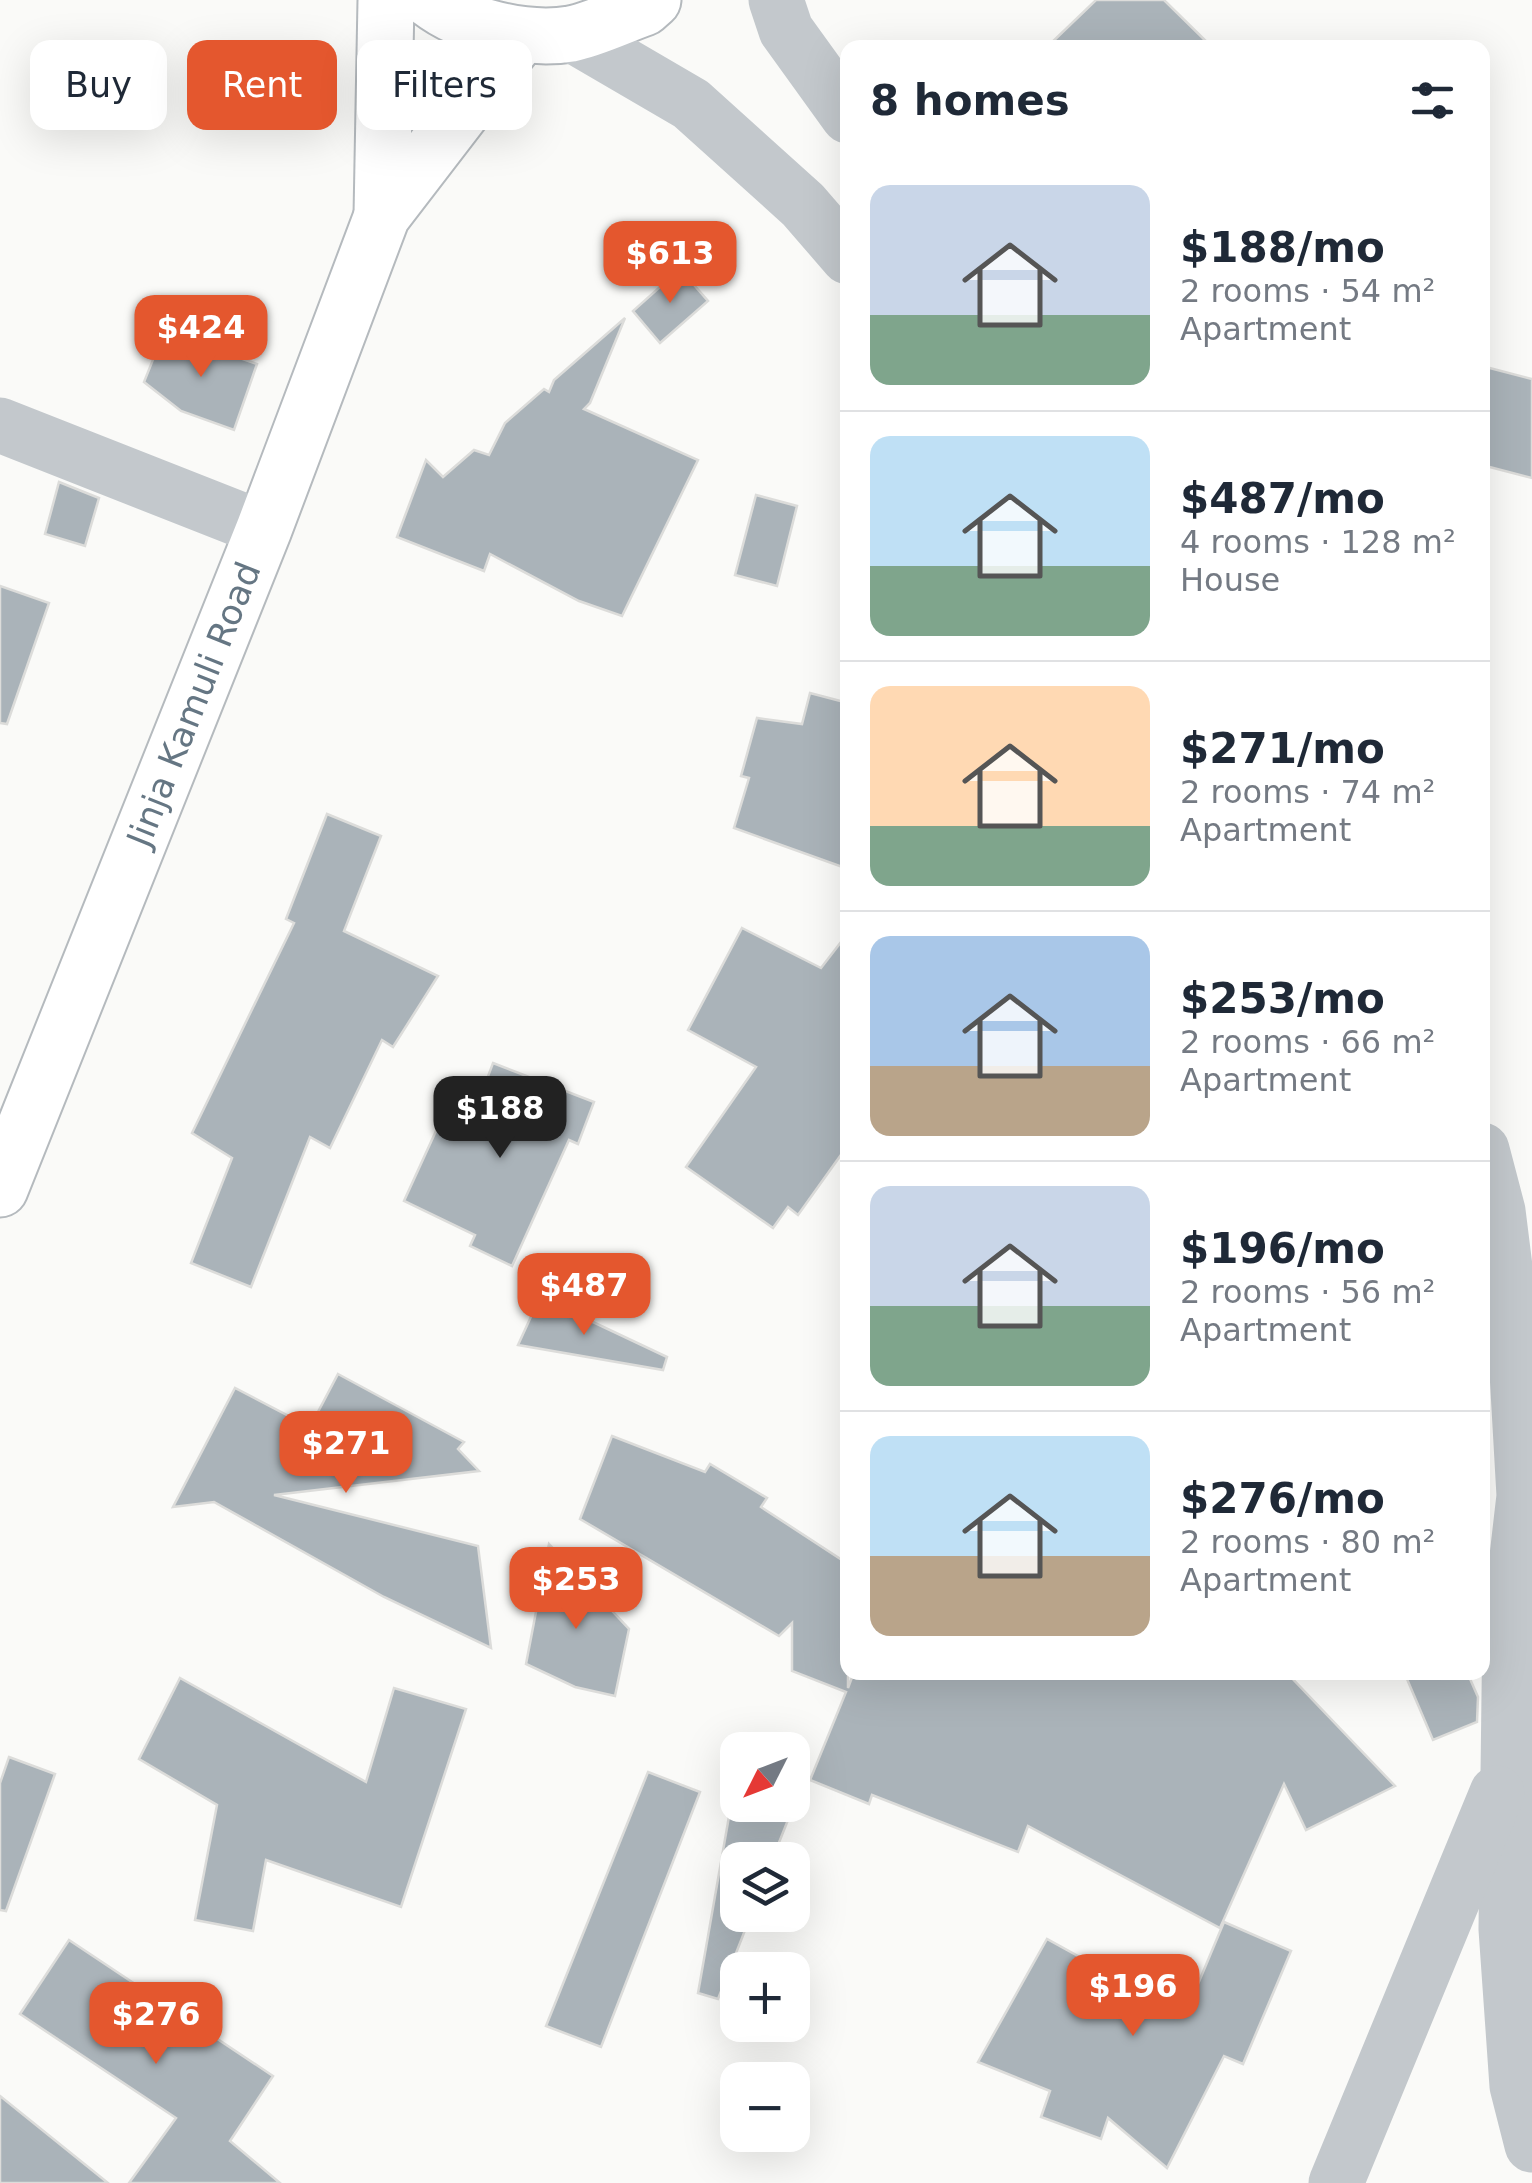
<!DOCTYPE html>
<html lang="en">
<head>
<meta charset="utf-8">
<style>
  :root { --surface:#fff; --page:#f2f2f3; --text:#1f2937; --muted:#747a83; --line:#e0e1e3; --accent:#e4572e }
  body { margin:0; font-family:"DejaVu Sans",sans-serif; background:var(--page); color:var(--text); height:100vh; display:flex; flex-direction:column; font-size:38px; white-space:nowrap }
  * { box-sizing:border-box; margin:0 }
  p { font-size:32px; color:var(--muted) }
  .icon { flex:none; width:55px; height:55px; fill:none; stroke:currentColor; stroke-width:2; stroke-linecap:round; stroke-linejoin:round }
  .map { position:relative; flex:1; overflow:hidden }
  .side { position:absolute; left:840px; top:40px; width:650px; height:1640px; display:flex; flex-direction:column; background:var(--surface); border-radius:20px; box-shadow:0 10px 40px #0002 }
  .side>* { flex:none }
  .top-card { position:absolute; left:30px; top:40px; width:660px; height:90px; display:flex; gap:20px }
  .needle { width:65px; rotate:228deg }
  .tools { position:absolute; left:720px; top:1732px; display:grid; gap:20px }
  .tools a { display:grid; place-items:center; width:90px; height:90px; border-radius:20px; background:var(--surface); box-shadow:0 10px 40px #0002; font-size:50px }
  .price { position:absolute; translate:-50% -85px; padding:0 22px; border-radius:20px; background:var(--accent); color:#fff; font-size:32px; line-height:65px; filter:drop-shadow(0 2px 5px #0008) }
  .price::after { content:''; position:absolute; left:50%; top:60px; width:30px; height:22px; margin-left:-15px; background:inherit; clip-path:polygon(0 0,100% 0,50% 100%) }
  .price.on { background:#222; color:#fff }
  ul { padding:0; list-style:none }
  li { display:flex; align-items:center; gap:30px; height:250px; padding:0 30px }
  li+li { border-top:2px solid var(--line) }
  li span { display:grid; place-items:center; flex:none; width:280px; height:200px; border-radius:20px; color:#555 }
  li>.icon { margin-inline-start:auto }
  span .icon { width:120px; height:120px; fill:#fffc; stroke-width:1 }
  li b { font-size:42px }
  h2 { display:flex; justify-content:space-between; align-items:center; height:120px; padding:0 30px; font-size:42px }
  .tag { padding:0 35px; border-radius:20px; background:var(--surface); box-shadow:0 10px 40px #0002; font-size:35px; line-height:90px }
  .tag.on { background:var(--accent); color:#fff }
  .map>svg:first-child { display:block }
  .building { fill:#aab3b9; stroke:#dcdcda; stroke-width:2.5 }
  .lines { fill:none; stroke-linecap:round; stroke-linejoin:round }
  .major-casing { stroke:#b5babe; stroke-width:59 }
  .highway-casing { stroke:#b4b9bd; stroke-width:59 }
  .minor { stroke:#c3c8cc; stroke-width:55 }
  .major { stroke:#fff; stroke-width:55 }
  .highway { stroke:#fff; stroke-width:55 }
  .labels { text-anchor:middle; stroke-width:10; stroke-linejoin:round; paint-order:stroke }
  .street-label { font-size:35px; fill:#657683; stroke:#fff }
</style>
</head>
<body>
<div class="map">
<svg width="1532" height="2183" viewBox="0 0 1532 2183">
  <rect width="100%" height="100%" fill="#fafaf8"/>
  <g class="building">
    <path d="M1096,0H1164L1213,48H1046Z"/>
    <path d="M680,269L708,301L660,343L633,311Z"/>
    <path d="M625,318L590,403L584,409L698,460L622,616L579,601L490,554L484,571L397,537L426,460L443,477L474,450L489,455L505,423L544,389L549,392L554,380Z"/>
    <path d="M164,332L257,364L234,430L181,411L144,382Z"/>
    <path d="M1482,366L1532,379V478L1482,465Z"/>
    <path d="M59,482L99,498L85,546L45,534Z"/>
    <path d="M756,495L797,506L777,586L735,575Z"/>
    <path d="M0,586L49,603L7,724L0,723Z"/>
    <path d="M810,693L848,703V869L734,828L749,778L741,776L757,718L802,724Z"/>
    <path d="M327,814L381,836L344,931L438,976L393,1047L382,1040L330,1148L310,1137L251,1287L191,1263L232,1158L192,1133L294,923L286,919Z"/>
    <path d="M742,928L821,968L848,933V1145L798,1215L788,1207L773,1228L686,1167L756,1067L688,1030Z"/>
    <path d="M493,1063L594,1102L578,1144L569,1140L512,1266L470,1246L475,1235L404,1201L441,1120L467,1132Z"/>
    <path d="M540,1297L667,1357L663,1370L518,1345Z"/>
    <path d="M338,1374L464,1442L458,1449L479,1471L274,1495L478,1546L491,1648L384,1597L214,1502L173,1507L235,1388L310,1427Z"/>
    <path d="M612,1436L705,1472L710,1464L767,1498L761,1507L848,1564V1688L854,1672H1286L1395,1786L1306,1830L1284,1784L1220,1928L1028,1826L1018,1852L872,1795L869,1804L810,1780L846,1692L792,1671V1623L779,1636L580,1519Z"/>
    <path d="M549,1544L629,1629L615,1696L575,1687L526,1664Z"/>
    <path d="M1404,1672H1467L1478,1697L1477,1722L1433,1740Z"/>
    <path d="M180,1678L366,1782L394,1688L466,1709L401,1907L266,1860L253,1931L195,1920L217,1805L139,1759Z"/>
    <path d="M9,1757L55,1774L6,1911L0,1910V1783Z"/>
    <path d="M648,1772L700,1792L601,2047L546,2026Z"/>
    <path d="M731,1805H794L772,1860H738V1915H751L718,1999L698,1993Z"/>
    <path d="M1224,1922L1291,1951L1243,2064L1224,2056L1167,2168L1108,2118L1101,2139L1041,2117L1050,2091L978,2062L1047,1939L1185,2015Z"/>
    <path d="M69,1940L273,2076L230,2141L280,2183H129L176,2118L20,2014Z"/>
    <path d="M0,2096L108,2183H0Z"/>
  </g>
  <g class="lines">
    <g class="major-casing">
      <g id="major">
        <path d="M382,216L386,0"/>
        <path id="s1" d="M0,1189L264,529L382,216L521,35"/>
      </g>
    </g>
    <g class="highway-casing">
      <path id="highway" d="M430,0C465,27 526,41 571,34C595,29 621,16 644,8L653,0"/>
    </g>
    <g class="minor">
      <path d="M776,0L786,30L848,116"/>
      <path d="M571,34L691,104L803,205L848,257"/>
      <path d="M0,425L264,529"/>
      <path d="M1482,1150L1498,1211L1516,1355L1524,1496L1510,1617L1506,1929L1517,2086L1532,2145"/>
      <path d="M1336,2183L1497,1793"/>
    </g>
    <use href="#major" class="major"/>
    <use href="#highway" class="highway"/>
  </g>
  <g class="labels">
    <g class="street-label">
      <text dy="12" stroke="none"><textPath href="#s1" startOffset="522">Jinja Kamuli Road</textPath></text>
    </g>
  </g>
</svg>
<div class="tools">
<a><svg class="needle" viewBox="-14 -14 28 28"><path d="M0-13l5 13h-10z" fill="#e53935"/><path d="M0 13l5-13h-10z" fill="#747a83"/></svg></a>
<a><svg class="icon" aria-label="layers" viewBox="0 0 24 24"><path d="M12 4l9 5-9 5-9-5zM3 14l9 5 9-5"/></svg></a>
<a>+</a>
<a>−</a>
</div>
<b class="price" style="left:670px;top:306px">$613</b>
<b class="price" style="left:201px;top:380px">$424</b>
<b class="price on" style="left:500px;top:1161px">$188</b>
<b class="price" style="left:584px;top:1338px">$487</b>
<b class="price" style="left:346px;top:1496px">$271</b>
<b class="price" style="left:576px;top:1632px">$253</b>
<b class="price" style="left:1133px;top:2039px">$196</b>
<b class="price" style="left:156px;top:2067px">$276</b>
<div class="top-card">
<a class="tag">Buy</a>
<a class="tag on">Rent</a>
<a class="tag">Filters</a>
</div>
<section class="side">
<h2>8 homes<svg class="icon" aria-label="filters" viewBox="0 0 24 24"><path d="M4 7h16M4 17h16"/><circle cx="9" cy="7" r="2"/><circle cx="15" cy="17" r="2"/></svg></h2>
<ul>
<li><span style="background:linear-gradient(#c9d6e8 65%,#7fa58c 0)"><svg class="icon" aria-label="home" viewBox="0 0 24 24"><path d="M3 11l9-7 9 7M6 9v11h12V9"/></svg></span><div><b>$188/mo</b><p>2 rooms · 54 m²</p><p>Apartment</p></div></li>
<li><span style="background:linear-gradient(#bfe0f5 65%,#7fa58c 0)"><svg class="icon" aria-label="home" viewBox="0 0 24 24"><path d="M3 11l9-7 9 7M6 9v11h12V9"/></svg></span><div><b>$487/mo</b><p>4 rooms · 128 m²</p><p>House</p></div></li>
<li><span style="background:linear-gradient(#ffd9b3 70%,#7fa58c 0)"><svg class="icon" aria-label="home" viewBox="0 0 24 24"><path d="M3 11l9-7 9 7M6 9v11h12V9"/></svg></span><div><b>$271/mo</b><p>2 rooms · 74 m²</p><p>Apartment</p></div></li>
<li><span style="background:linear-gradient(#a9c7e8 65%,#b9a48a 0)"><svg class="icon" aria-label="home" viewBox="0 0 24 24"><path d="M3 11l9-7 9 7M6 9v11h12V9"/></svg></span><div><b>$253/mo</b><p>2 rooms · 66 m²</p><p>Apartment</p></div></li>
<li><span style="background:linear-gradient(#c9d6e8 60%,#7fa58c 0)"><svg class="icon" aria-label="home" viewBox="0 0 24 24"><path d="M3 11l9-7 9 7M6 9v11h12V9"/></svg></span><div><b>$196/mo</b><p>2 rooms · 56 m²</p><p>Apartment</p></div></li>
<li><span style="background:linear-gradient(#bfe0f5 60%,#b9a48a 0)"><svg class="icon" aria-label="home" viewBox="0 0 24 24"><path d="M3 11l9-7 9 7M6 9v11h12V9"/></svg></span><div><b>$276/mo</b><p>2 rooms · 80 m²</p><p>Apartment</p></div></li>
</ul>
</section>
</div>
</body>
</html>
